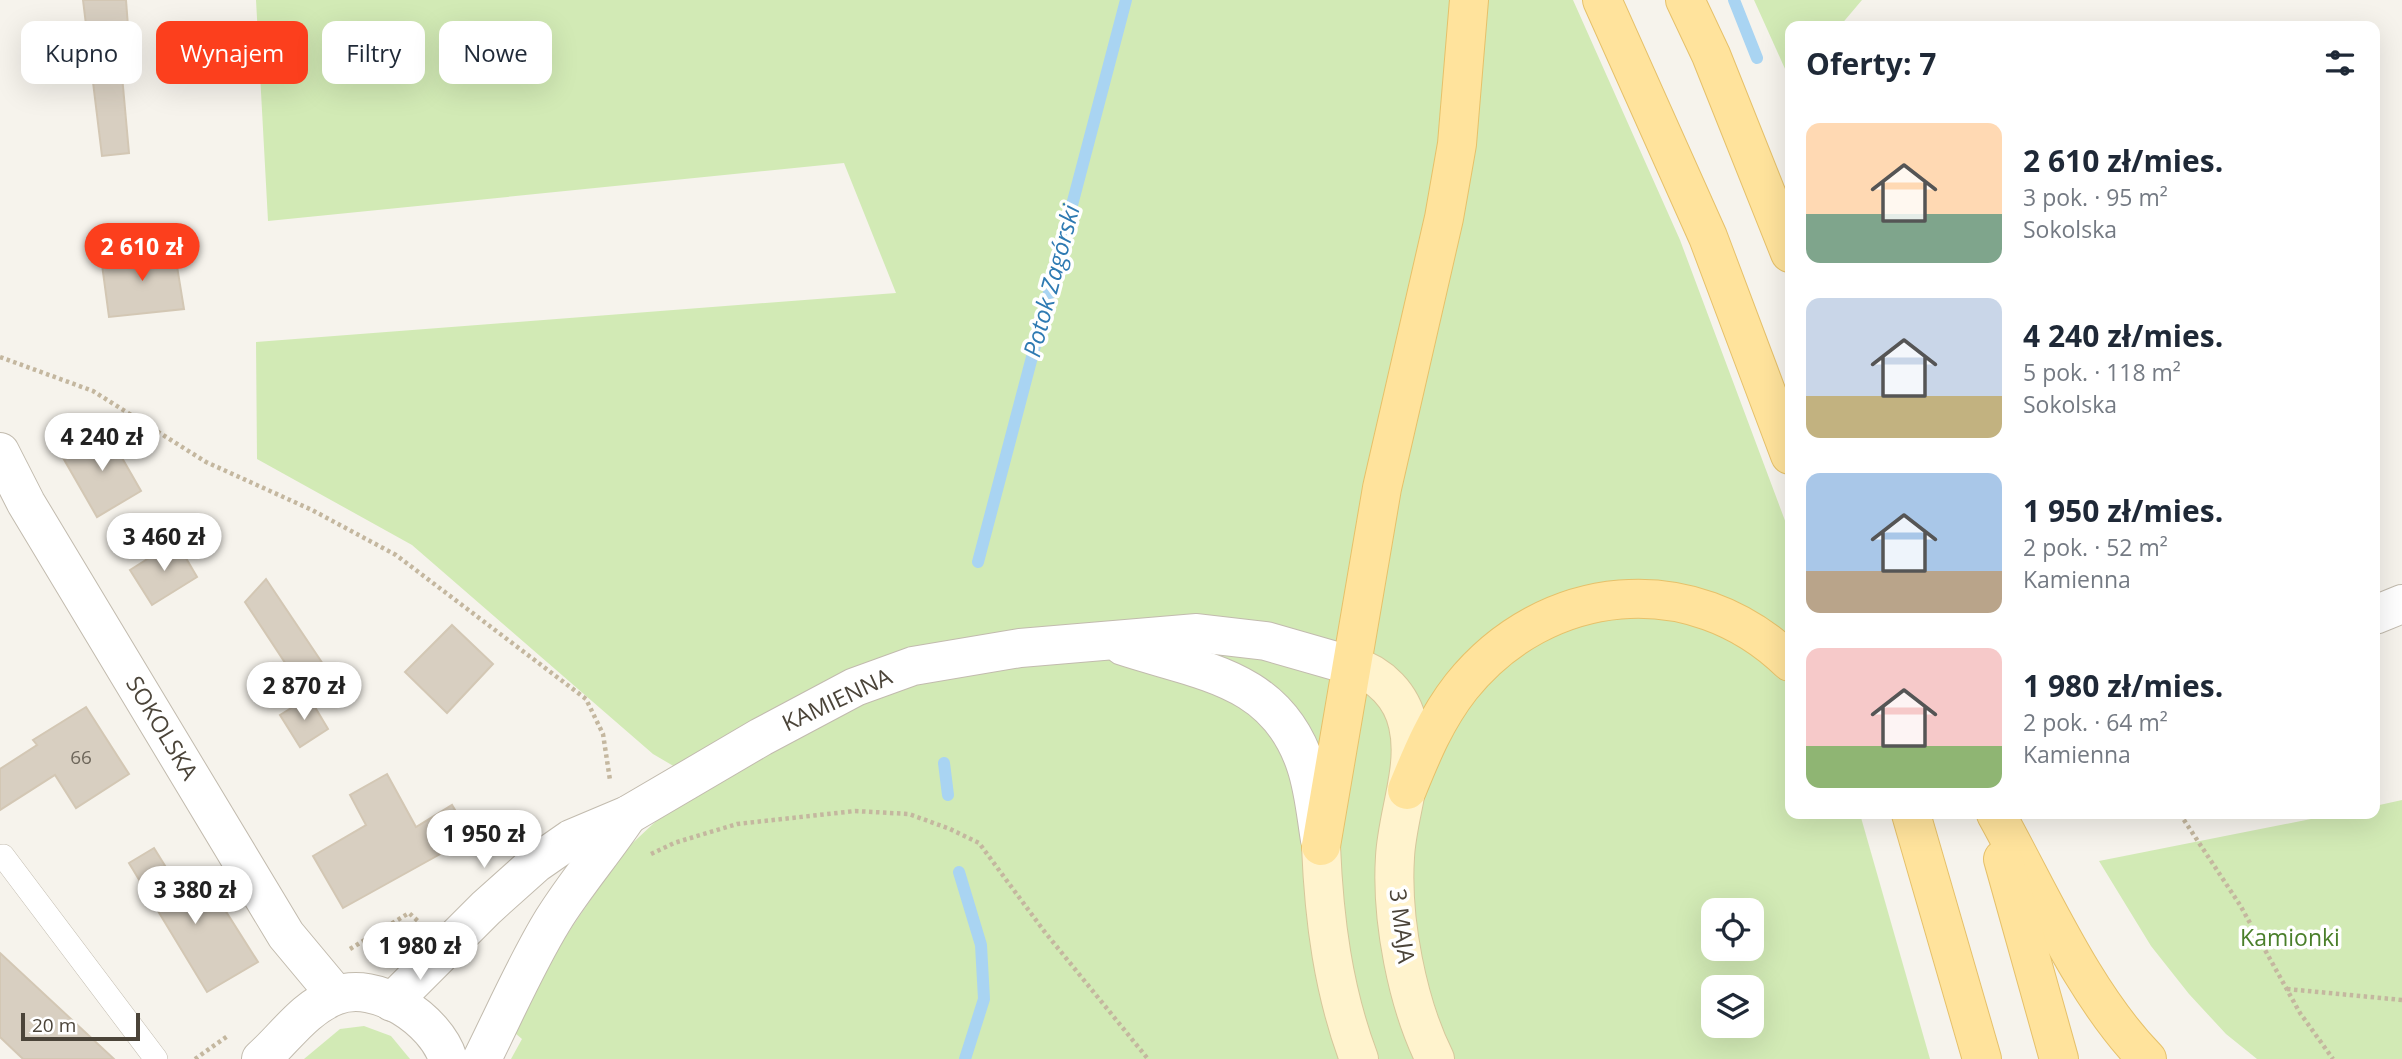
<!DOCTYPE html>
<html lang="pl">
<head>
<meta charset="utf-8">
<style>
  :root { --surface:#fff; --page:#f6f6f7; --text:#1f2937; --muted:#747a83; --accent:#fc3f1d }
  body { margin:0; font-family:"Open Sans",sans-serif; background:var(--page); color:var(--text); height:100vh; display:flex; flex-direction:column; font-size:26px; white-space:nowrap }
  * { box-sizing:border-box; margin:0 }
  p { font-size:23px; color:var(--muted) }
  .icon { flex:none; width:38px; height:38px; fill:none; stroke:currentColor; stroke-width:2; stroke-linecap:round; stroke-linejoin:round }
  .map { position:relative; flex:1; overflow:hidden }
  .side { position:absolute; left:1785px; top:21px; width:595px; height:798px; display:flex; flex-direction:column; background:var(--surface); border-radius:14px; box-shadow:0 7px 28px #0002 }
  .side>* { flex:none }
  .hud { position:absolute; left:21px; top:21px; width:665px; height:63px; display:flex; gap:14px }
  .buttons { position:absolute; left:1701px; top:898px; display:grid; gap:14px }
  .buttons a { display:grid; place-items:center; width:63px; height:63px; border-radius:14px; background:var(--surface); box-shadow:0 7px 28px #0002; font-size:35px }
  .scale { position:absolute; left:21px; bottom:18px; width:119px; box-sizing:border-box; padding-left:7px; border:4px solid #4b4439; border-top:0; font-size:19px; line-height:24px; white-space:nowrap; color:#4b4439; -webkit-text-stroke:5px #fff; paint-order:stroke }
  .price { position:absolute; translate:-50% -60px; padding:0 16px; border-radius:24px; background:#fff; color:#222; font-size:23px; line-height:46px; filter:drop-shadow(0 2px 4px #0008) }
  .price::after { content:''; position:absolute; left:50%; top:42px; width:21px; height:16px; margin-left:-10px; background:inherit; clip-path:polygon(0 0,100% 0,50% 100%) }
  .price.on { background:var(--accent); color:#fff }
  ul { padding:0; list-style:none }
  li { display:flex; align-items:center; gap:21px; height:175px; padding:0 21px }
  li span { display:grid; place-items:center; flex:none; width:196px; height:140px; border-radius:14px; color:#555 }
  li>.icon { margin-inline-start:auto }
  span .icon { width:84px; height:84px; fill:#fffc; stroke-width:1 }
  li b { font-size:30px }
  h2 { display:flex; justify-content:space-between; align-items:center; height:84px; padding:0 21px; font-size:30px }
  .pill { padding:0 24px; border-radius:14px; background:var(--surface); box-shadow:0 7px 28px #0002; font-size:24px; line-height:63px }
  .pill.on { background:var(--accent); color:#fff }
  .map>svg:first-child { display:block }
  .green { fill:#d2eab5; fill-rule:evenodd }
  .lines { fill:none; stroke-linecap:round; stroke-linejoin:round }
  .stream { stroke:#a9d4f2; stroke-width:12 }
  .building { fill:#d8cfc1; stroke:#d3c7b4; stroke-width:2 }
  .service-casing { stroke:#c2bbae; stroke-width:24 }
  .minor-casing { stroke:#c2bbae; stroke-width:40 }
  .tertiary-casing { stroke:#c2bbae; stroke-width:40 }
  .secondary-casing { stroke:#d6c79b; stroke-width:40 }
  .primary-casing { stroke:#e6c16a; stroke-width:40 }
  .path { stroke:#c4b79f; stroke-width:4.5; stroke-dasharray:3.5 3.5; stroke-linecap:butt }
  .service { stroke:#fff; stroke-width:23 }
  .minor { stroke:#fff; stroke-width:38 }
  .tertiary { stroke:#fff; stroke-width:38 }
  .secondary { stroke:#fff3cd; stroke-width:38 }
  .primary { stroke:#ffe39c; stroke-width:38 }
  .labels { text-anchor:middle; stroke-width:7; stroke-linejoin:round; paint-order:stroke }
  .number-label { font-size:19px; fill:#6e675b }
  .street-label { font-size:23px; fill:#4b4439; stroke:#fff }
  .park-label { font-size:23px; fill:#4a7f2a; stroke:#fff }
  .water-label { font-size:24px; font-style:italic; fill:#2e7ab2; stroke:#fff }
</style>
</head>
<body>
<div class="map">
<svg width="2402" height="1059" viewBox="0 0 2402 1059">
  <rect width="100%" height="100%" fill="#f6f3ec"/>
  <g class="green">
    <path d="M256,0H1573L1680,240L1790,534V814H1860L1930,1059H511L522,1039L515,1033L551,958L623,852L699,781L653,754L412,545L257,459L256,342L896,293L844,163L268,221ZM1713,910H1752V948H1713ZM1713,987H1752V1026H1713Z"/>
    <path d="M1754,0H1862L1840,26H1790V80Z"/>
    <path d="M2402,800V1059H2257L2226,1034L2189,994L2151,946L2099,861L2336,814H2375V806Z"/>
    <path d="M364,1026L391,1036L410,1059H304L340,1029Z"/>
  </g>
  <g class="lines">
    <g class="stream">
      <path d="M1734,0L1757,58"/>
      <path d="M978,562L1126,0"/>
      <path d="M944,763L948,795"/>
      <path d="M959,872L981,945L984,999L965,1059"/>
    </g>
  </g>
  <g class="building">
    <path d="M83,0H126L129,40L119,42L129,153L102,156Z"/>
    <path d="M174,248L184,309L109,317L101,257Z"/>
    <path d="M106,430L141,491L97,517L62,456Z"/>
    <path d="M176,541L197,577L152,605L130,570Z"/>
    <path d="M266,579L331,676L305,693L245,602Z"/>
    <path d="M452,625L493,664L447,713L405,672Z"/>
    <path d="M309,697L328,729L300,747L280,715Z"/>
    <path d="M86,707L129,774L76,808L55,775L0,810V769L37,745L33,740Z"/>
    <path d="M387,774L416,827L452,805L471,837L343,908L313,856L366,825L350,795Z"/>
    <path d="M154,848L195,914L218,899L258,962L207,992L129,863Z"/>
    <path d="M0,953L114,1059H23L0,1037Z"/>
  </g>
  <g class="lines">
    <g class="service-casing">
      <path id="service" d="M3,856L156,1059"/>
    </g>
    <g class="minor-casing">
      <g id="minor">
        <path d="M0,452L26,503L286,935L336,995"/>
        <path d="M2375,615L2402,604"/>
      </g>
    </g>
    <g class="tertiary-casing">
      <g id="tertiary">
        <path d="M1123,646C1202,672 1277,677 1306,766C1314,790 1316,816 1320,840"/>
        <path d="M392,1002L486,908L535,864L571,839L628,815L761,737L855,687L913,666L1020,648L1197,633L1266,641L1353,666"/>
        <path d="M261,1059C285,1038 303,1009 335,996C376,979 436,1020 448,1059"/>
        <path d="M482,1059C505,1013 526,964 553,920C576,883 604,851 628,815"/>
      </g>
    </g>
    <g class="secondary-casing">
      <g id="secondary">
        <path d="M1353,666C1380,674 1402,696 1408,725C1418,767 1397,815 1395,857C1391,919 1407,1003 1435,1059"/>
        <path d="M1321,846C1324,919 1333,990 1359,1059"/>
      </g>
    </g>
    <g class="primary-casing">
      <g id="primary">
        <path d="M1602,0L1708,237L1790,455"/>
        <path d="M1685,0L1711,55L1790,253"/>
        <path d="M1407,790C1422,753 1436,719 1461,687C1545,582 1692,567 1790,662"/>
        <path d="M1911,814L1982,1059"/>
        <path d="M1996,814C2040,893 2084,995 2147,1059"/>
        <path d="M1321,846L1382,488L1444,218L1457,144L1469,0"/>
        <path d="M2003,859L2059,1059"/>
      </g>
    </g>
    <g class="path">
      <path d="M0,357L93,391L206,462L312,510L396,555L586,699L603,734L610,780"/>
      <path d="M2180,814L2240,905L2300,1013L2333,1059"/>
      <path d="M651,854L674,843L737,824L855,811L909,814L950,829L979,843L1044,931L1148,1059"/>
      <path d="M350,949L409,913L418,921"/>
      <path d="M2287,989L2402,1000"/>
      <path d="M195,1059L229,1035"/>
    </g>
    <use href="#service" class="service"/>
    <use href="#minor" class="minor"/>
    <use href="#tertiary" class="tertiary"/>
    <use href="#secondary" class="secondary"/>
    <use href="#primary" class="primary"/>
  </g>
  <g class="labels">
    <g class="number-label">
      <text x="81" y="764">66</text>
    </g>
    <g class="street-label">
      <text transform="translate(837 700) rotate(-25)" y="8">KAMIENNA</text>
      <text transform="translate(162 728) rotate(59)" y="8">SOKOLSKA</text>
      <text transform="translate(1402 926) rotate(83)" y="8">3 MAJA</text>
    </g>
    <g class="park-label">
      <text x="2290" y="946">Kamionki</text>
    </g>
    <g class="water-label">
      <text transform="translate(1052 281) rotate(-75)" y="8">Potok Zagórski</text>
    </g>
  </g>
</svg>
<div class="buttons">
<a><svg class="icon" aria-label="locate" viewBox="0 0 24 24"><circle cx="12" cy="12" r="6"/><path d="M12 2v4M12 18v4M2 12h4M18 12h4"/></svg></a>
<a><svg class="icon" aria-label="layers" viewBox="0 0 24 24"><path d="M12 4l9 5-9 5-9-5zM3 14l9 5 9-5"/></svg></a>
</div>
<div class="scale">20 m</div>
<b class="price on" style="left:142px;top:283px">2 610 zł</b>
<b class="price" style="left:102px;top:473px">4 240 zł</b>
<b class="price" style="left:164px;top:573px">3 460 zł</b>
<b class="price" style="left:304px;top:722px">2 870 zł</b>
<b class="price" style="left:484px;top:870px">1 950 zł</b>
<b class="price" style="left:195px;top:926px">3 380 zł</b>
<b class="price" style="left:420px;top:982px">1 980 zł</b>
<div class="hud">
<a class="pill">Kupno</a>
<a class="pill on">Wynajem</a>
<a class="pill">Filtry</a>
<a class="pill">Nowe</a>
</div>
<section class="side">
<h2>Oferty: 7<svg class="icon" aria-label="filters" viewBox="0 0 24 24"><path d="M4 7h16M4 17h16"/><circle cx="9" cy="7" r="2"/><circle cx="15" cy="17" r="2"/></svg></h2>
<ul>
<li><span style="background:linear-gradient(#ffd9b3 65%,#7fa58c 0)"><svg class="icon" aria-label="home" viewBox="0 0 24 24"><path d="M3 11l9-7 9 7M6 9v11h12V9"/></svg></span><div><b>2 610 zł/mies.</b><p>3 pok. · 95 m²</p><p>Sokolska</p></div></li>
<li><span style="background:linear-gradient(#c9d6e8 70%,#c2b280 0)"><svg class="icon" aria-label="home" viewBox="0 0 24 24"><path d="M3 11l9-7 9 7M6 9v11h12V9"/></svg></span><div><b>4 240 zł/mies.</b><p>5 pok. · 118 m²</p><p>Sokolska</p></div></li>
<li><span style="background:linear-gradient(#a9c7e8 70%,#b9a48a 0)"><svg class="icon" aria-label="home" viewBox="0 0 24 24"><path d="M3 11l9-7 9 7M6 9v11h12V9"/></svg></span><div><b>1 950 zł/mies.</b><p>2 pok. · 52 m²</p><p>Kamienna</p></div></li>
<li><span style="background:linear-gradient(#f6c9c9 70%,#8fb573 0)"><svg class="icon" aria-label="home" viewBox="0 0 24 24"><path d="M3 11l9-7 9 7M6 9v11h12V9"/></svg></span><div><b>1 980 zł/mies.</b><p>2 pok. · 64 m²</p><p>Kamienna</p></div></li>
</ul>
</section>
</div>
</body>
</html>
